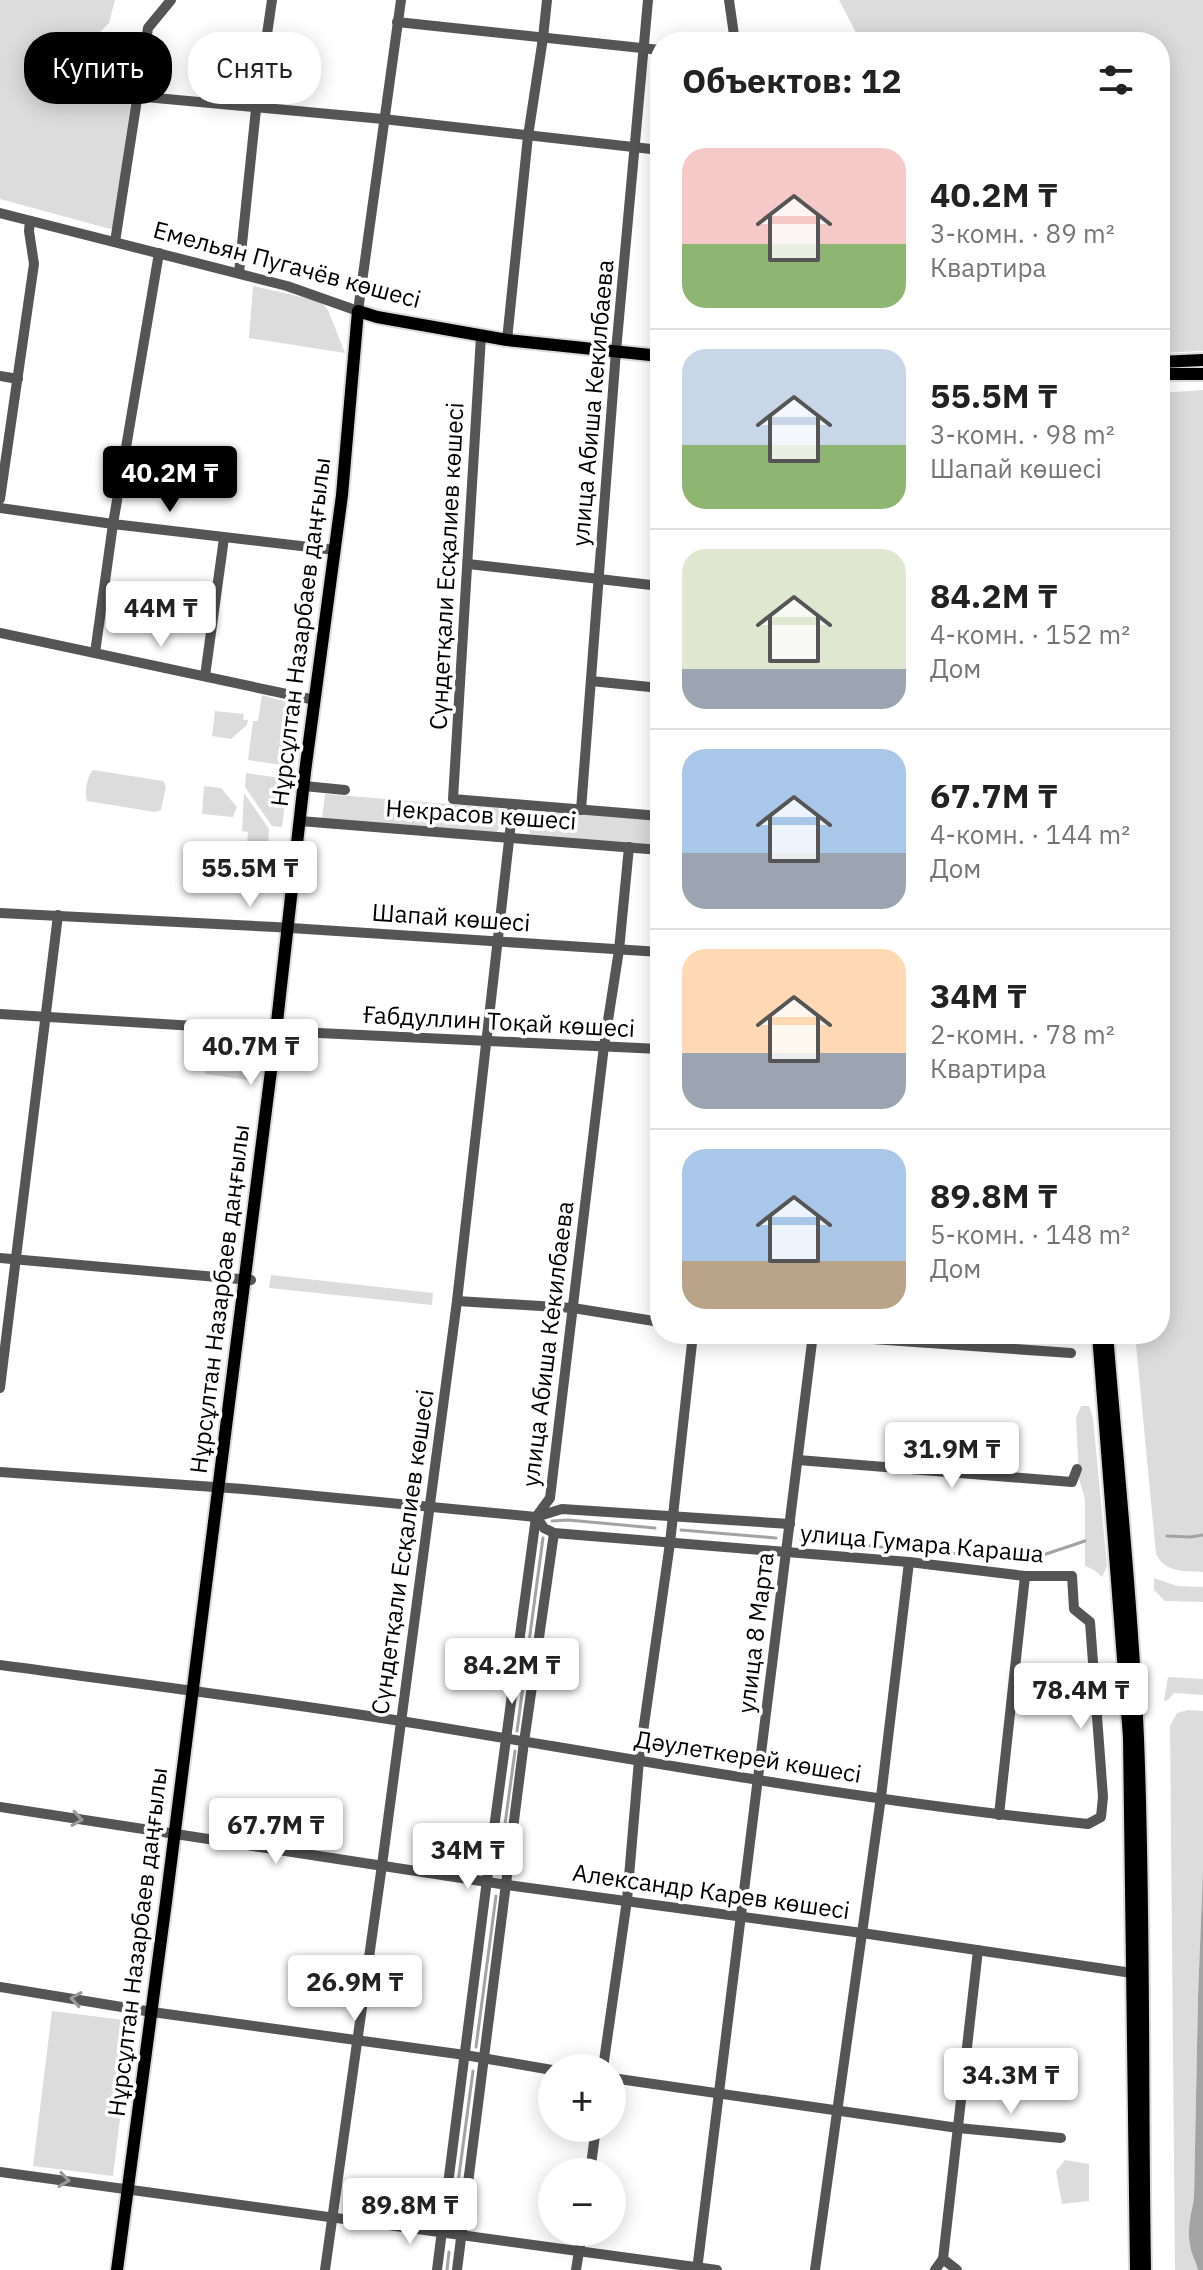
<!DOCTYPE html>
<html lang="ru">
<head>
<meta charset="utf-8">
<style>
  :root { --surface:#fff; --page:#f6f6f6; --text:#222; --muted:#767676; --line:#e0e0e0; --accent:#000 }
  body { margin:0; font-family:"IBM Plex Sans",sans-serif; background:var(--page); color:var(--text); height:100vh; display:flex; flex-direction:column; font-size:30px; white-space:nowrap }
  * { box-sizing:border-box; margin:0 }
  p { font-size:26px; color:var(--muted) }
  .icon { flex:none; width:44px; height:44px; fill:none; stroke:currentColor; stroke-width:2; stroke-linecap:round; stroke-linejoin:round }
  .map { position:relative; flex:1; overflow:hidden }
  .details { position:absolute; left:650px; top:32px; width:520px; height:1312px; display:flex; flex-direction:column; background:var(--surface); border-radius:32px; box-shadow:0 4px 20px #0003 }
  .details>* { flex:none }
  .banner { position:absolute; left:24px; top:32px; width:506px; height:72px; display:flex; gap:16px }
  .tools { position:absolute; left:538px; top:2054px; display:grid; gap:16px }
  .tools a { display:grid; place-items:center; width:88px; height:88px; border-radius:50%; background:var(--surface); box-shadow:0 4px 20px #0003; font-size:40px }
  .price { position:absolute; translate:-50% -68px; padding:0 18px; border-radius:8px; background:#fff; color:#222; font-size:26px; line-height:52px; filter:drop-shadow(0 2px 4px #0008) }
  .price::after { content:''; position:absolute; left:50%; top:48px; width:24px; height:18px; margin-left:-12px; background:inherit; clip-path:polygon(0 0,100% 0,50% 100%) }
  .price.current { background:var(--accent); color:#fff }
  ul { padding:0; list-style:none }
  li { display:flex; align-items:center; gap:24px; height:200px; padding:0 32px }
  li+li { border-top:2px solid var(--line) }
  li span { display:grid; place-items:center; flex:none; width:224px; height:160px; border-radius:24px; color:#555 }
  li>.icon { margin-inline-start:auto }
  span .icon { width:96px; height:96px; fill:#fffc; stroke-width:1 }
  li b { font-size:34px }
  h2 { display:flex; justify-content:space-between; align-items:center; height:96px; padding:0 32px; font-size:34px }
  .chip { padding:0 28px; border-radius:32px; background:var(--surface); box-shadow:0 4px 20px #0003; font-size:28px; line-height:72px }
  .chip.current { background:var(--accent); color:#fff }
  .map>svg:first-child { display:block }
  .green { fill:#dcdcdc }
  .water { fill:#a3a3a3 }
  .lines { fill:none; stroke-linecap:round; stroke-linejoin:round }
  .stream { stroke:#a3a3a3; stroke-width:3 }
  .major-casing { stroke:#dbdbdb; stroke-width:16 }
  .minor { stroke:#555; stroke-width:10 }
  .major { stroke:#000; stroke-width:12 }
  .oneway { stroke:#999 }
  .labels { text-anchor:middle; stroke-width:7; stroke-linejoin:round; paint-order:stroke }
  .street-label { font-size:24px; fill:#000; stroke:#fff }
</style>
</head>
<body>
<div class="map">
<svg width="1203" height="2270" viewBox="0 0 1203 2270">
  <rect width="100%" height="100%" fill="#fff"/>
  <g class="green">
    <path d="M0,0H115L109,23L85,47L91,69L87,96L131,101L114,230L0,199Z"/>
    <path d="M839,0H1203V351L1160,353V42H861Z"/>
    <path d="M253,286L314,300L323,304L328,310L345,353L249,338Z"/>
    <path d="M1203,390V1572C1185,1571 1165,1573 1156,1554L1135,1334H1160V393Z"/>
    <path d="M262,695L297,705L289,766L248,760L253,721H258Z"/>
    <path d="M215,711L244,714L243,720H248L247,725L231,739L212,736Z"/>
    <path d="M93,770L163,781L166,786L161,810L155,812L87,801C84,793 87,776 93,770Z"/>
    <path d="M246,773L288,779L282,827L272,826L245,787Z"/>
    <path d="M204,786L221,788L237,807L233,817L202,814Z"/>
    <path d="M244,793L269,829L268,845L247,844L248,832L242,831Z"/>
    <path d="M325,794L498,808L503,821L496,833L322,819Z"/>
    <path d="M542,811L660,820V846L530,834L527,823L532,812Z"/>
    <path d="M209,1037L254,1039L259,1045L255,1081L205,1074Z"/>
    <path d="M271,1275L433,1293L432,1305L269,1288Z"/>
    <path d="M1081,1406H1089L1093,1418L1107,1566L1102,1577L1094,1570L1085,1566V1499L1079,1479L1076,1418Z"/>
    <path d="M1154,1578L1177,1586L1203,1587V1602L1165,1601L1154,1590Z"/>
    <path d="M1168,1677L1203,1679V1695L1174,1693L1168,1700L1164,1701Z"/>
    <path d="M1188,1710L1203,1711V1869L1198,1996L1194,2199C1191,2213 1187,2231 1190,2245C1191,2254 1196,2261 1198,2270H1175L1170,1726L1177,1713Z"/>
    <path d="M52,2011L132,2021L113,2176L33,2166Z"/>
    <path d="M1065,2160L1089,2164V2201L1062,2204L1056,2171Z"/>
  </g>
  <path class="water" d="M1203,1869V2270H1198C1196,2261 1191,2254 1190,2245C1187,2231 1191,2213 1194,2199L1198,1996Z"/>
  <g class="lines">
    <g class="stream">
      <path d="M552,1521L568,1520L655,1528"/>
      <path d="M681,1530L776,1538"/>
      <path d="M1167,1536L1191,1537L1203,1535"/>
      <path d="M801,1540L1028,1560L1085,1541"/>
      <path d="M517,1731L543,1538"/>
      <path d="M499,1868L515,1751"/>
      <path d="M476,2047L496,1896"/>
      <path d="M453,2220L473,2071"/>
      <path d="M447,2270L449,2252"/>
    </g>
    <g class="major-casing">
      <g id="major">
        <path d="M1160,362L1203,360"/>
        <path d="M1160,374H1203"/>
        <path d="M1098,1334L1129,1737L1136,2270"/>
        <path d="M1107,1334C1118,1469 1132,1603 1138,1738C1145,1915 1142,2093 1145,2270"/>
        <path d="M117,2270L166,1902L276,1031L305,772L342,495L358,311L377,317L507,340L660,356"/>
      </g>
    </g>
    <g class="minor">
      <path d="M729,0L735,42"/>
      <path d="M397,22L660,50"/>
      <path d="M91,92L383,119L660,150"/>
      <path d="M0,213L287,286L358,311L401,0"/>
      <path d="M115,242L148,28L171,0"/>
      <path d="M239,273L256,109L272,0"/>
      <path d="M481,336L453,799L660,816"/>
      <path d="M507,340L528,136L543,38L547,0"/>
      <path d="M0,376L18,379"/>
      <path d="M0,499L34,264L29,231L30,221"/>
      <path d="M0,508L113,524L335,550"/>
      <path d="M468,564L660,586"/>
      <path d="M0,633L315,700"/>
      <path d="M95,653L113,524L159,253"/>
      <path d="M205,676L224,538"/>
      <path d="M591,681L660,688"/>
      <path d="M304,786L345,790"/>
      <path d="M581,810L616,351L648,0"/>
      <path d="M300,821L660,850"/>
      <path d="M0,913L275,927L660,952"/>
      <path d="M0,1014L276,1031L660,1049"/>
      <path d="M0,1258L251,1280"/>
      <path d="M457,1301L573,1308L660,1322"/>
      <path d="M801,1334L1071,1353"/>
      <path d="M0,1388L58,915"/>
      <path d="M798,1460L1072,1482L1077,1469"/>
      <path d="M0,1472L243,1489L536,1517L562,1509L790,1524"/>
      <path d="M0,1665C134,1683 268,1700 401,1721C629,1758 858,1801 1088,1824L1101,1817L1103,1797L1090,1622L1074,1609L1072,1576H1025L909,1562L554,1533L544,1528L536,1517"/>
      <path d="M0,1807L507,1885L862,1933L1132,1973"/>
      <path d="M999,1815L1025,1576"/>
      <path d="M0,1987L152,2012L465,2055L552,2070"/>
      <path d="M603,2068L627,1900L639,1760L670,1543L693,1334"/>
      <path d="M612,2078L958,2128L1061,2138"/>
      <path d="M0,2172L717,2270"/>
      <path d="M590,2172L596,2128"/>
      <path d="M943,2259L957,2270"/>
      <path d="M325,2270L382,1865L457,1301L513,805"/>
      <path d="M437,2270L487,1880L536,1517L550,1498L604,1046L619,950L629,847"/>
      <path d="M457,2270L524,1742L554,1533"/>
      <path d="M576,2270L582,2232"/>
      <path d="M697,2270L813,1334"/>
      <path d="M815,2270L881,1797L909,1562"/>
      <path d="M935,2270L943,2259L978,1950"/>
    </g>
    <use href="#major" class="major"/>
  </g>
  <defs><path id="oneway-chevron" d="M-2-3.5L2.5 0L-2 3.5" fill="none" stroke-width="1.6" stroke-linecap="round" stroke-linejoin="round" transform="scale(2)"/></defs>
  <g class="oneway">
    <use href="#oneway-chevron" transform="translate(77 1819) rotate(9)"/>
    <use href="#oneway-chevron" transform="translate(76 1999) rotate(-171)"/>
    <use href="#oneway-chevron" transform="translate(64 2180) rotate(8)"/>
  </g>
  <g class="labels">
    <g class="street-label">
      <text transform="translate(287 265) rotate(15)" y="8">Емельян Пугачёв көшесі</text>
      <text transform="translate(593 403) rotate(-85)" y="8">улица Абиша Кекилбаева</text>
      <text transform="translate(447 566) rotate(-87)" y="8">Сүндетқали Есқалиев көшесі</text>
      <text transform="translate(301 632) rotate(-83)" y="8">Нұрсұлтан Назарбаев даңғылы</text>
      <text transform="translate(481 815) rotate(4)" y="8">Некрасов көшесі</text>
      <text transform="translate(451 918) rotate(4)" y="8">Шапай көшесі</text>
      <text transform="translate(499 1022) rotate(3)" y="8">Ғабдуллин Тоқай көшесі</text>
      <text transform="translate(220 1299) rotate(-83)" y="8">Нұрсұлтан Назарбаев даңғылы</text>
      <text transform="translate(548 1344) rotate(-83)" y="8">улица Абиша Кекилбаева</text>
      <text transform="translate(922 1544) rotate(5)" y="8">улица Гумара Караша</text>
      <text transform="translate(403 1552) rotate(-82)" y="8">Сүндетқали Есқалиев көшесі</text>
      <text transform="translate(756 1633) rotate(-83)" y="8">улица 8 Марта</text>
      <text transform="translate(748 1757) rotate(9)" y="8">Дәулеткерей көшесі</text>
      <text transform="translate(711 1892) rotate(8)" y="8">Александр Карев көшесі</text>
      <text transform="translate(138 1942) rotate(-83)" y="8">Нұрсұлтан Назарбаев даңғылы</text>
    </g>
  </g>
</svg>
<div class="tools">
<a>+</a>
<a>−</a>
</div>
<b class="price current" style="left:170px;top:514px">40.2M ₸</b>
<b class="price" style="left:161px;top:649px">44M ₸</b>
<b class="price" style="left:250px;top:909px">55.5M ₸</b>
<b class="price" style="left:251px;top:1087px">40.7M ₸</b>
<b class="price" style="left:952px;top:1490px">31.9M ₸</b>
<b class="price" style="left:512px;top:1706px">84.2M ₸</b>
<b class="price" style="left:1081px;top:1731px">78.4M ₸</b>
<b class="price" style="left:276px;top:1866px">67.7M ₸</b>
<b class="price" style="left:468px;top:1891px">34M ₸</b>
<b class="price" style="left:355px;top:2023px">26.9M ₸</b>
<b class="price" style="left:1011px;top:2116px">34.3M ₸</b>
<b class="price" style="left:410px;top:2246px">89.8M ₸</b>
<div class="banner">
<a class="chip current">Купить</a>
<a class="chip">Снять</a>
</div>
<section class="details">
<h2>Объектов: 12<svg class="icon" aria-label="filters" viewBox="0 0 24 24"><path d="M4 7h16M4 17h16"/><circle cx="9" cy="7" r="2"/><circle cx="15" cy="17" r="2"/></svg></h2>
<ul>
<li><span style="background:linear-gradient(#f6c9c9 60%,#8fb573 0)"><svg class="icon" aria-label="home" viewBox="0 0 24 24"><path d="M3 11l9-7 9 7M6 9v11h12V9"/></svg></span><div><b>40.2M ₸</b><p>3-комн. · 89 m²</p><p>Квартира</p></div></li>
<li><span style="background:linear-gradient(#c9d6e8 60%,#8fb573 0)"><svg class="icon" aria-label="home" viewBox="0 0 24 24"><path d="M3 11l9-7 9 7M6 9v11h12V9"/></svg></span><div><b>55.5M ₸</b><p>3-комн. · 98 m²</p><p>Шапай көшесі</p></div></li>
<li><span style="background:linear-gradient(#dfe7d0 75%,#9aa5b1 0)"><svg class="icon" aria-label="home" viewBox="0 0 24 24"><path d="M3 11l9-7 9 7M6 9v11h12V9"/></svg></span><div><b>84.2M ₸</b><p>4-комн. · 152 m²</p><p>Дом</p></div></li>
<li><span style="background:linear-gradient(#a9c7e8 65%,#9aa5b1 0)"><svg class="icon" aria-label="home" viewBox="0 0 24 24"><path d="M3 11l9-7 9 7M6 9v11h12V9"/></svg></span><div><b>67.7M ₸</b><p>4-комн. · 144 m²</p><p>Дом</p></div></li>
<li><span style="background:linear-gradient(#ffd9b3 65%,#9aa5b1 0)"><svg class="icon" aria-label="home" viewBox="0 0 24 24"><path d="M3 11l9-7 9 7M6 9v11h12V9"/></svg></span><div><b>34M ₸</b><p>2-комн. · 78 m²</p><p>Квартира</p></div></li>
<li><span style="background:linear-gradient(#a9c7e8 70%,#b9a48a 0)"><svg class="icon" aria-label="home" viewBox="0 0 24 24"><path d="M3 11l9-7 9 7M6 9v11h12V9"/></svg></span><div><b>89.8M ₸</b><p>5-комн. · 148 m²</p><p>Дом</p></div></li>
</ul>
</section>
</div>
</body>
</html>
